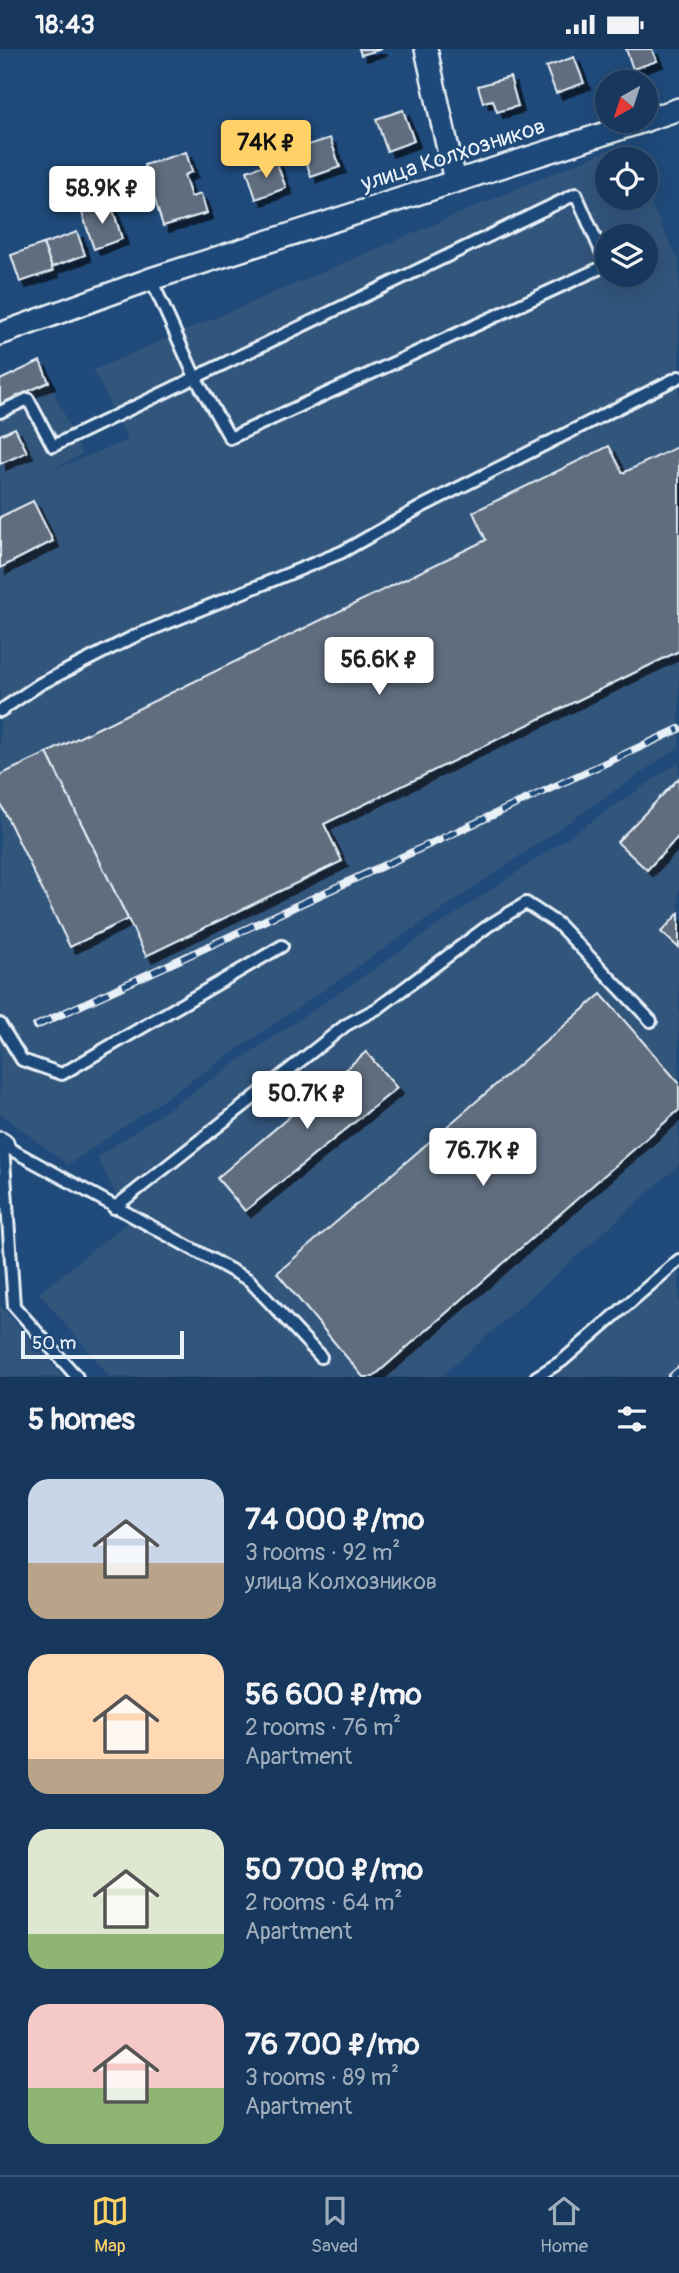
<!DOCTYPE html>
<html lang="en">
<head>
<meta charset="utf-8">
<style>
  :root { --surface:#17385c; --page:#203f62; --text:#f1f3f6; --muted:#9eacbb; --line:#365272; --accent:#ffd166 }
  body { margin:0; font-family:Pangolin,sans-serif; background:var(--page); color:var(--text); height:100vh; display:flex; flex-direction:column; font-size:26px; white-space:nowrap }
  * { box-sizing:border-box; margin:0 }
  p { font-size:23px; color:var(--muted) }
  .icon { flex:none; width:38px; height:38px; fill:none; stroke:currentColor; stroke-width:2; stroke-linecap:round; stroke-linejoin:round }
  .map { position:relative; height:1328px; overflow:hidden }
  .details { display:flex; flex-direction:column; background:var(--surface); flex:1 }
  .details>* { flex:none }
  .needle { width:46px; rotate:219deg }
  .fabs { position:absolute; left:595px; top:21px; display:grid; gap:14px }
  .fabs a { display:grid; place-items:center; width:63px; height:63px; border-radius:50%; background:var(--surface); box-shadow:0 7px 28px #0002,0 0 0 2px var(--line); font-size:35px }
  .scale { position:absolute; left:21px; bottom:18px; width:163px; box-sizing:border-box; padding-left:7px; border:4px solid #e8f1f8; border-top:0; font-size:19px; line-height:24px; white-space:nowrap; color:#e8f1f8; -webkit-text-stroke:5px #1f4a7a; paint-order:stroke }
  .price { position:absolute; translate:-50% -60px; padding:0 16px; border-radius:7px; background:#fff; color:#222; font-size:23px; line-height:46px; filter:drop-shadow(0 2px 4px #0008) }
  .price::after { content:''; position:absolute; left:50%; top:42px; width:21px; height:16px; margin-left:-10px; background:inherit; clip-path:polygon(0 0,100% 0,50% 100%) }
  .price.active { background:var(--accent); color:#111 }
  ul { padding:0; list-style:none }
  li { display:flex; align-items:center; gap:21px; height:175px; padding:0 28px }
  li span { display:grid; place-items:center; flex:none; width:196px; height:140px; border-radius:21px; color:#555 }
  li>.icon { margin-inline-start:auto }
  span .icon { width:84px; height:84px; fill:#fffc; stroke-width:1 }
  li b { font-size:30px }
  h2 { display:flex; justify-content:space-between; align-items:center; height:84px; padding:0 28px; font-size:30px }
  .status { display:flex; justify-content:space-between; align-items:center; height:49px; padding:0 35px; background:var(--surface); direction:ltr }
  .status svg { height:19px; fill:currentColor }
  .tabs { display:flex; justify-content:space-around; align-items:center; height:98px; border-top:2px solid var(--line); background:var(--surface); font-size:19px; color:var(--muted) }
  .tabs a { display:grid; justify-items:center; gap:4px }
  .tabs .active { color:var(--accent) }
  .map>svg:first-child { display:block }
  .built { fill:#32547b; fill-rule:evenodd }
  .building { fill:#5e6d7e; stroke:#e8f1f8; stroke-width:2; filter:url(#shadow) }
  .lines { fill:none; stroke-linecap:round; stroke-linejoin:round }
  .lane-casing { stroke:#e8f1f8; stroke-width:16 }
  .street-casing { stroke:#e8f1f8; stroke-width:26 }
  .lane { stroke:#1f4a7a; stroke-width:10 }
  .street { stroke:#1f4a7a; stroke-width:21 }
  .rail-casing { stroke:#e8f1f8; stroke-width:8 }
  .rail { stroke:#1f4a7a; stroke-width:5; stroke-dasharray:16; stroke-linecap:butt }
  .labels { text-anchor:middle; stroke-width:5; stroke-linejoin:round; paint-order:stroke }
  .street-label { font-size:23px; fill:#e8f1f8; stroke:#1f4a7a }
</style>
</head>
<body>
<div class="status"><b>18:43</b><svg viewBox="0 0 49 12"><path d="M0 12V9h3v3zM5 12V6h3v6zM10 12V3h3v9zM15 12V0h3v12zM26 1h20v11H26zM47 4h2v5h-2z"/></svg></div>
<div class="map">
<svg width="679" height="1328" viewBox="0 0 679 1328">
  <defs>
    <filter id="shadow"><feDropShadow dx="6" dy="6" stdDeviation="0" flood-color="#0009"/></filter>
  </defs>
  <rect width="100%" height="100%" fill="#1f4a7a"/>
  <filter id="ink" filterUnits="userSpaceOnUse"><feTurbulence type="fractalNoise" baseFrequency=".0143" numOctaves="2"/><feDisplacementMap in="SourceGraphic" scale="14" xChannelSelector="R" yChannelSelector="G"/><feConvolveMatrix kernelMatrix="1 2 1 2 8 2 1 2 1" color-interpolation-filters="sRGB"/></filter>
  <g filter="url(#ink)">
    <g class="built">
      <path d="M622,95L630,110H607V149H646V144L679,212V698L68,1116L0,1064V331L40,312L82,405L52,421L128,391L93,321ZM607,187H646V226H607Z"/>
      <path d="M679,713V1116L441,1328H110L39,1244L129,1172L97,1108Z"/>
      <path d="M679,1219V1328H553L567,1317Z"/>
      <path d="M0,1256L63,1328H0Z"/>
    </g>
    <g class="building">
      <path d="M359,0H382L361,6Z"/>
      <path d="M626,0H652L657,12L633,20Z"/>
      <path d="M574,8L584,34L556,44L546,18Z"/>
      <path d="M510,28L518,57L497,63L493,51L483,53L478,37Z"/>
      <path d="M403,61L414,92L387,102L376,70Z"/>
      <path d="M330,89L340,118L311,128L302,98Z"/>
      <path d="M186,103L192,123L184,126L191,148L201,145L207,164L163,177L144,116Z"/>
      <path d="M276,112L286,139L256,150L247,122Z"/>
      <path d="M111,154L122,190L94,200L82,164Z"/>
      <path d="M77,183L85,206L52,218L43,195Z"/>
      <path d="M43,195L53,222L20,233L11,206Z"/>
      <path d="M40,312L49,333L0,355V331Z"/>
      <path d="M15,379L27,403L0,415V386Z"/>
      <path d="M609,397L623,424L679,397V602L324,775L342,812L146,907L47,704L486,491L473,463Z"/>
      <path d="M33,452L53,492L0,519V468Z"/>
      <path d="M47,704L128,870L70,898L0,754V726Z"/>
      <path d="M679,729V787L647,821L617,793Z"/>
      <path d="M679,864V899L661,883Z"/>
      <path d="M601,945L679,1034V1061L373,1328H363L277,1224Z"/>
      <path d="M366,1003L397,1039L245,1162L217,1129Z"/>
    </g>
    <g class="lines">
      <g class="lane-casing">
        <g id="lane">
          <path d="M151,230L195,328L230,389L607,216"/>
          <path d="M0,363L28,350L53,397L576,145L607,216"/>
          <path d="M0,662L40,635L133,588L342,503L423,457L679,328"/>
          <path d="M0,975L22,1011L62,1025L282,897"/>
          <path d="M3,1096L249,1231L321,1308"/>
          <path d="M3,1096L14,1257L77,1328"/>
          <path d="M114,1159L346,976L378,959L488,877L526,854L558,875L651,972"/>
          <path d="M536,1328L562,1312L679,1211"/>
        </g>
      </g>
      <g class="street-casing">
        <g id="street">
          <path d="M426,0L455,132"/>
          <path d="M646,71L679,60"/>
          <path d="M0,285L151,230L644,72"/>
          <path d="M0,1094L3,1096"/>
        </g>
      </g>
      <use href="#lane" class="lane"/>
      <use href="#street" class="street"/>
      <g class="rail-casing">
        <g id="rail">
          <path d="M36,977L679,680"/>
          <path d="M671,1328L679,1321"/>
        </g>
      </g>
      <use href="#rail" class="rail"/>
    </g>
  </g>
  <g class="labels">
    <g class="street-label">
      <text transform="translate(453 105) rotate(-18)" y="8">улица Колхозников</text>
    </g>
  </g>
</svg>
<div class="fabs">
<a><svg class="needle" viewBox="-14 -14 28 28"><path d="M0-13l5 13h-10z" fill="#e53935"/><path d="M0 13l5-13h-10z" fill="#9eacbb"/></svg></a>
<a><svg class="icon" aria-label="locate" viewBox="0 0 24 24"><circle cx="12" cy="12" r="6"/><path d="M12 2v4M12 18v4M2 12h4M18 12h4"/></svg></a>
<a><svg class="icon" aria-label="layers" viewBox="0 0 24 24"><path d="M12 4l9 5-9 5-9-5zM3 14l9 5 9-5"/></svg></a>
</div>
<div class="scale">50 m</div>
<b class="price active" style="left:266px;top:131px">74K ₽</b>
<b class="price" style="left:102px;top:177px">58.9K ₽</b>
<b class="price" style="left:379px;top:648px">56.6K ₽</b>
<b class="price" style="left:307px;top:1082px">50.7K ₽</b>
<b class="price" style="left:483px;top:1139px">76.7K ₽</b>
</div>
<section class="details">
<h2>5 homes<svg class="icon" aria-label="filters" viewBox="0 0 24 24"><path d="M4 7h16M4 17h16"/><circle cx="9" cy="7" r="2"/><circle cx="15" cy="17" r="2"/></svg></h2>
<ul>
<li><span style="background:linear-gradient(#c9d6e8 60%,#b9a48a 0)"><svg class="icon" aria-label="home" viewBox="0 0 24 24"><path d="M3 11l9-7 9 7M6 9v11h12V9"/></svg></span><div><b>74 000 ₽/mo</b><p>3 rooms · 92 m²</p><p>улица Колхозников</p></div></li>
<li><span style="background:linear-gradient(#ffd9b3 75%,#b9a48a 0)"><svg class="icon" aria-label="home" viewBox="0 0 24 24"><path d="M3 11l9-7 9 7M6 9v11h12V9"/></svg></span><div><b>56 600 ₽/mo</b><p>2 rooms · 76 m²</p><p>Apartment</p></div></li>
<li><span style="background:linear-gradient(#dfe7d0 75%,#8fb573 0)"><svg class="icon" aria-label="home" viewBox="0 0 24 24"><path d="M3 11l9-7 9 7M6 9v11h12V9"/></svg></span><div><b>50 700 ₽/mo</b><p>2 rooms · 64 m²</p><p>Apartment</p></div></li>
<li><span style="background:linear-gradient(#f6c9c9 60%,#8fb573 0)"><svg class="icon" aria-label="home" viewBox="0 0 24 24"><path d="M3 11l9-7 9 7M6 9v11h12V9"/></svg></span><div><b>76 700 ₽/mo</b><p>3 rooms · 89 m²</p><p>Apartment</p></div></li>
</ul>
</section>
<nav class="tabs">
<a class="active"><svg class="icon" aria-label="map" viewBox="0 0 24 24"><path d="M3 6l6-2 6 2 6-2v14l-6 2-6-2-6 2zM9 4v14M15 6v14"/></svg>Map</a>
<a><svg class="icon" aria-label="saved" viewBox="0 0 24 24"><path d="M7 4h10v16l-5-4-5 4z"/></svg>Saved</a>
<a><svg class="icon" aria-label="home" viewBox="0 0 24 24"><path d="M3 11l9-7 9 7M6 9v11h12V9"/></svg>Home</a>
</nav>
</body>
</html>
